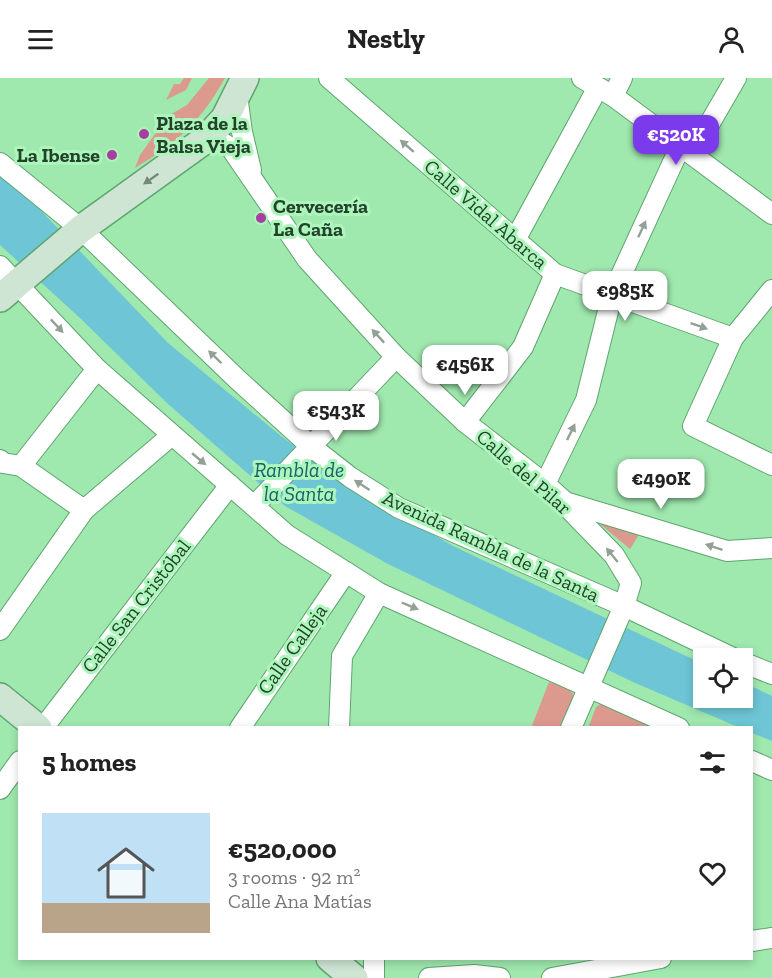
<!DOCTYPE html>
<html lang="en">
<head>
<meta charset="utf-8">
<style>
  :root { --surface:#fff; --page:#f2f2f2; --text:#222; --muted:#767676; --line:#e0e0e0; --accent:#7c3aed }
  body { margin:0; font-family:"Zilla Slab",serif; background:var(--page); color:var(--text); height:100vh; display:flex; flex-direction:column; font-size:22px; white-space:nowrap }
  * { box-sizing:border-box; margin:0 }
  p { font-size:20px; color:var(--muted) }
  .icon { flex:none; width:33px; height:33px; fill:none; stroke:currentColor; stroke-width:2; stroke-linecap:round; stroke-linejoin:round }
  .map { position:relative; flex:1; overflow:hidden }
  .side { position:absolute; left:18px; top:648px; width:735px; height:234px; display:flex; flex-direction:column; background:var(--surface); border-radius:0px; box-shadow:0 3px 9px #0003 }
  .side>* { flex:none }
  .tools { position:absolute; left:693px; top:570px; display:grid; gap:12px }
  .tools a { display:grid; place-items:center; width:60px; height:60px; border-radius:0px; background:var(--surface); box-shadow:0 3px 9px #0003; font-size:30px }
  .price { position:absolute; translate:-50% -51px; padding:0 14px; border-radius:12px; background:#fff; color:#222; font-size:20px; line-height:39px; filter:drop-shadow(0 2px 3px #0008) }
  .price::after { content:''; position:absolute; left:50%; top:36px; width:18px; height:14px; margin-left:-9px; background:inherit; clip-path:polygon(0 0,100% 0,50% 100%) }
  .price.active { background:var(--accent); color:#fff }
  ul { padding:0; list-style:none }
  li { display:flex; align-items:center; gap:18px; height:150px; padding:0 24px }
  li+li { border-top:2px solid var(--line) }
  li span { display:grid; place-items:center; flex:none; width:168px; height:120px; border-radius:0px; color:#555 }
  li>.icon { margin-inline-start:auto }
  span .icon { width:72px; height:72px; fill:#fffc; stroke-width:1 }
  li b { font-size:26px }
  h2 { display:flex; justify-content:space-between; align-items:center; height:72px; padding:0 24px; font-size:26px }
  header { display:flex; justify-content:space-between; align-items:center; height:78px; padding:0 24px; background:var(--surface); font-size:27px; font-weight:800 }
  .map>svg:first-child { display:block }
  .green { fill:#dc998e }
  .water { fill:#6ec5d5 }
  .lines { fill:none; stroke-linecap:round; stroke-linejoin:round }
  .street-casing { stroke:#5ea56e; stroke-width:22 }
  .secondary-casing { stroke:#5ea56e; stroke-width:30 }
  .street { stroke:#fff; stroke-width:20 }
  .secondary { stroke:#cfe5d4; stroke-width:27 }
  .oneway { fill:#92a095 }
  .oneway2 { fill:#718b77 }
  .poi-dot { fill:#a73fa1; stroke:#acf6bb; stroke-width:2 }
  .labels { text-anchor:middle; stroke-width:6; stroke-linejoin:round; paint-order:stroke }
  .poi-label { font-size:20px; font-weight:bold; fill:#24422b; stroke:#acf6bb; text-anchor:start }
  .street-label { font-size:20px; fill:#24422b; stroke:#acf6bb }
  .water-label { font-size:21px; font-style:italic; fill:#18616c; stroke:#acf6bb }
</style>
</head>
<body>
<header><svg class="icon" aria-label="menu" viewBox="0 0 24 24"><path d="M4 6h16M4 12h16M4 18h16"/></svg>Nestly<svg class="icon" aria-label="person" viewBox="0 0 24 24"><circle cx="12" cy="8" r="4"/><path d="M4 21q1-7 8-7t8 7"/></svg></header>
<div class="map">
<svg width="772" height="900" viewBox="0 0 772 900">
  <rect width="100%" height="100%" fill="#9fe8ae"/>
  <g class="green">
    <path d="M184,0H192L186,12L166,22L174,6H180Z"/>
    <path d="M209,0H225C201,43 177,65 135,90L140,77L168,38L187,27Z"/>
    <path d="M587,435L640,455L630,471Z"/>
    <path d="M549,604L567,609L573,616V626L564,649L531,650Z"/>
    <path d="M605,623L661,650H588L596,629Z"/>
  </g>
  <path class="water" d="M0,97L25,116L168,265L281,358L346,406L453,468L703,586L704,620H742L743,604L772,618V663L752,655V650L738,649L633,604L388,486L285,428L168,326L80,240L0,167Z"/>
  <g class="lines">
    <g class="street-casing">
      <g id="street">
        <path d="M329,0L555,196L733,260"/>
        <path d="M582,0L613,18L772,136"/>
        <path d="M237,17L242,54L251,92"/>
        <path d="M613,18L622,0"/>
        <path d="M206,61L218,62L231,70L307,181L396,279L465,344L545,406L614,477L631,505L624,528L571,650"/>
        <path d="M680,69L612,217L586,322L545,406L565,424L727,473L772,470"/>
        <path d="M692,76L736,0"/>
        <path d="M0,85L81,151L237,301L313,370L350,399L399,430L624,528L733,580"/>
        <path d="M515,162L597,11"/>
        <path d="M0,188L97,291L287,457L379,515L679,650"/>
        <path d="M772,212L733,260L693,348L772,387"/>
        <path d="M465,344L523,269L555,196"/>
        <path d="M0,382L3,385L21,388L84,432"/>
        <path d="M21,388L97,291"/>
        <path d="M254,428L396,279"/>
        <path d="M0,552L84,432L172,357"/>
        <path d="M742,584L772,596"/>
        <path d="M43,650L230,407"/>
        <path d="M240,650L346,494"/>
        <path d="M339,650L342,578L379,515"/>
        <path d="M752,683L772,692"/>
        <path d="M0,711L20,683"/>
        <path d="M752,863L772,860"/>
        <path d="M374,880V900"/>
        <path d="M429,900L474,897L500,900"/>
        <path d="M552,900L661,880"/>
      </g>
    </g>
    <g class="secondary-casing">
      <g id="secondary">
        <path d="M0,220L81,151L206,61L225,40L245,0"/>
        <path d="M0,619L38,650"/>
        <path d="M330,880L354,900"/>
      </g>
    </g>
    <use href="#street" class="street"/>
    <use href="#secondary" class="secondary"/>
  </g>
  <defs><path id="oneway-solid" d="M-6-.8H1V-3.2L6.5 0L1 3.2V.8H-6Z" transform="scale(1.5)"/></defs>
  <g class="oneway">
    <use href="#oneway-solid" transform="translate(407 68) rotate(-139)"/>
    <use href="#oneway-solid" transform="translate(642 151) rotate(-65)"/>
    <use href="#oneway-solid" transform="translate(57 248) rotate(47)"/>
    <use href="#oneway-solid" transform="translate(699 248) rotate(19)"/>
    <use href="#oneway-solid" transform="translate(378 258) rotate(-133)"/>
    <use href="#oneway-solid" transform="translate(215 279) rotate(-136)"/>
    <use href="#oneway-solid" transform="translate(571 354) rotate(-64)"/>
    <use href="#oneway-solid" transform="translate(199 381) rotate(40)"/>
    <use href="#oneway-solid" transform="translate(362 407) rotate(-147)"/>
    <use href="#oneway-solid" transform="translate(714 469) rotate(-162)"/>
    <use href="#oneway-solid" transform="translate(612 477) rotate(-129)"/>
    <use href="#oneway-solid" transform="translate(410 528) rotate(23)"/>
  </g>
  <use class="oneway2" href="#oneway-solid" transform="translate(151 101) rotate(145)"/>
  <g class="poi-dot">
    <circle cx="144" cy="56" r="6"/>
    <circle cx="112" cy="77" r="6"/>
    <circle cx="261" cy="140" r="6"/>
  </g>
  <g class="labels">
    <g class="poi-label">
      <text x="156" y="52">Plaza de la<tspan x="156" dy="23">Balsa Vieja</tspan></text>
      <text x="100" y="84" text-anchor="end">La Ibense</text>
      <text x="273" y="135">Cervecería<tspan x="273" dy="23">La Caña</tspan></text>
    </g>
    <g class="street-label">
      <text transform="translate(486 136) rotate(41)" y="7">Calle Vidal Abarca</text>
      <text transform="translate(524 394) rotate(41)" y="7">Calle del Pilar</text>
      <text transform="translate(491 468) rotate(25)" y="7">Avenida Rambla de la Santa</text>
      <text transform="translate(136 528) rotate(-52)" y="7">Calle San Cristóbal</text>
      <text transform="translate(292 571) rotate(-55)" y="7">Calle Calleja</text>
    </g>
    <g class="water-label">
      <text x="299" y="399">Rambla de<tspan x="299" dy="24">la Santa</tspan></text>
    </g>
  </g>
</svg>
<div class="tools">
<a><svg class="icon" aria-label="locate" viewBox="0 0 24 24"><circle cx="12" cy="12" r="6"/><path d="M12 2v4M12 18v4M2 12h4M18 12h4"/></svg></a>
</div>
<b class="price active" style="left:676px;top:88px">€520K</b>
<b class="price" style="left:625px;top:244px">€985K</b>
<b class="price" style="left:465px;top:318px">€456K</b>
<b class="price" style="left:336px;top:364px">€543K</b>
<b class="price" style="left:661px;top:432px">€490K</b>
<section class="side">
<h2>5 homes<svg class="icon" aria-label="filters" viewBox="0 0 24 24"><path d="M4 7h16M4 17h16"/><circle cx="9" cy="7" r="2"/><circle cx="15" cy="17" r="2"/></svg></h2>
<ul>
<li><span style="background:linear-gradient(#bfe0f5 75%,#b9a48a 0)"><svg class="icon" aria-label="home" viewBox="0 0 24 24"><path d="M3 11l9-7 9 7M6 9v11h12V9"/></svg></span><div><b>€520,000</b><p>3 rooms · 92 m²</p><p>Calle Ana Matías</p></div><svg class="icon" aria-label="heart" viewBox="0 0 24 24"><path d="M12 20l-8-8c-3-5 5-10 8-4 3-6 11-1 8 4z"/></svg></li>
</ul>
</section>
</div>
</body>
</html>
